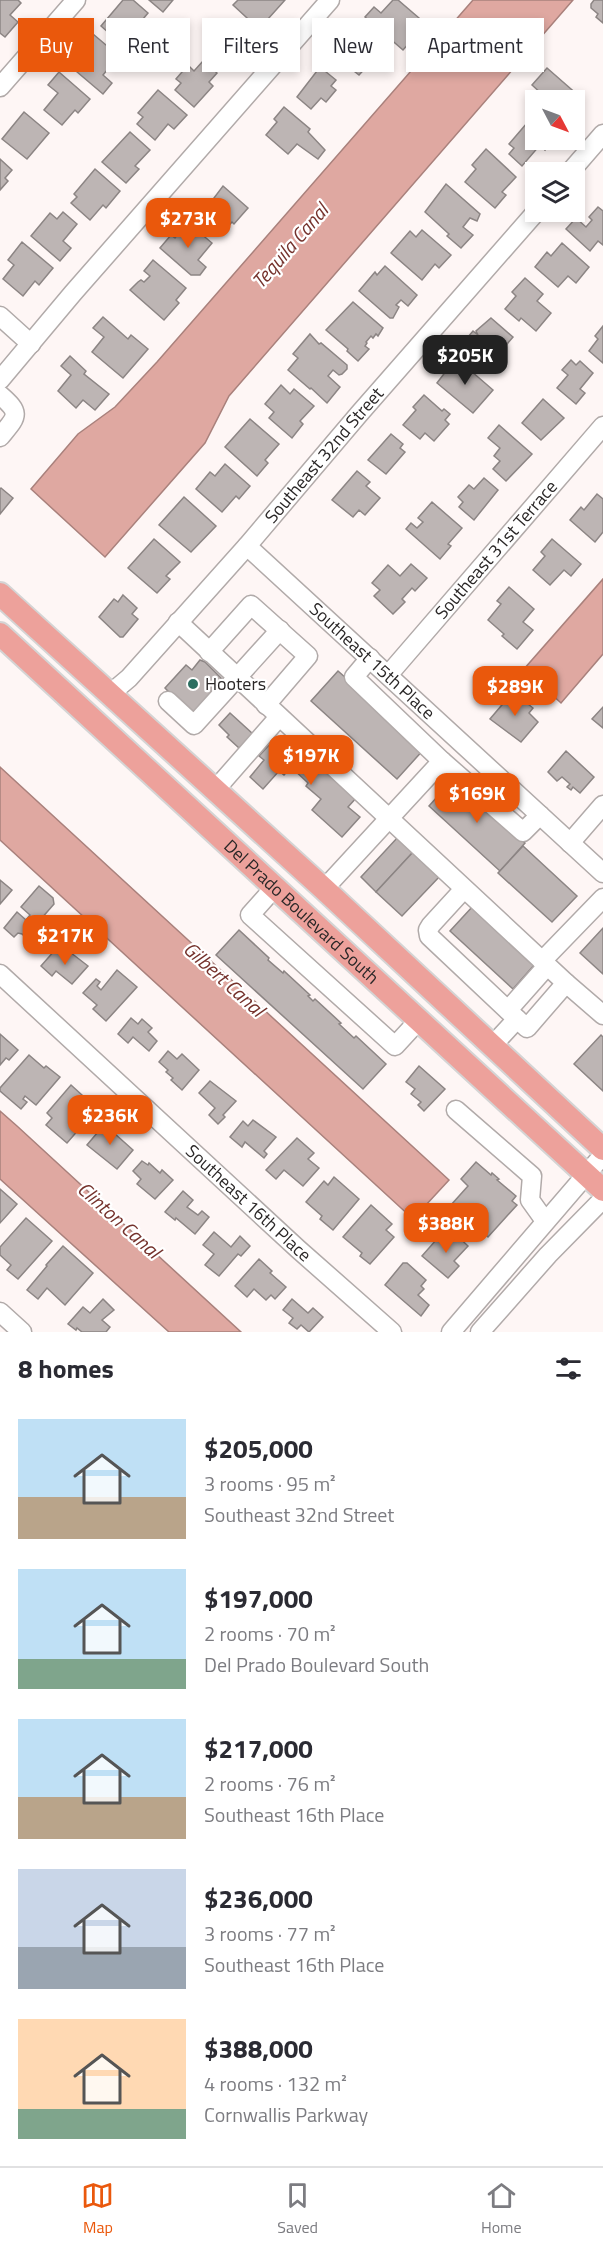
<!DOCTYPE html>
<html lang="en">
<head>
<meta charset="utf-8">
<style>
  :root { --surface:#fff; --page:#f7f7f7; --text:#2b2b33; --muted:#7c7c81; --line:#e1e1e2; --accent:#ea580c }
  body { margin:0; font-family:"Titillium Web",sans-serif; background:var(--page); color:var(--text); height:100vh; display:flex; flex-direction:column; font-size:22px; white-space:nowrap }
  * { box-sizing:border-box; margin:0 }
  p { font-size:20px; color:var(--muted) }
  .icon { flex:none; width:33px; height:33px; fill:none; stroke:currentColor; stroke-width:2; stroke-linecap:round; stroke-linejoin:round }
  .map { position:relative; height:1332px; overflow:hidden }
  .panel { display:flex; flex-direction:column; background:var(--surface); flex:1 }
  .panel>* { flex:none }
  .top-card { position:absolute; left:18px; top:18px; width:567px; height:54px; display:flex; gap:12px }
  .needle { width:39px; rotate:131deg }
  .tools { position:absolute; left:525px; top:90px; display:grid; gap:12px }
  .tools a { display:grid; place-items:center; width:60px; height:60px; border-radius:0px; background:var(--surface); box-shadow:0 3px 9px #0003; font-size:30px }
  .price { position:absolute; translate:-50% -51px; padding:0 14px; border-radius:12px; background:var(--accent); color:#fff; font-size:20px; line-height:39px; filter:drop-shadow(0 2px 3px #0008) }
  .price::after { content:''; position:absolute; left:50%; top:36px; width:18px; height:14px; margin-left:-9px; background:inherit; clip-path:polygon(0 0,100% 0,50% 100%) }
  .price.selected { background:#222; color:#fff }
  ul { padding:0; list-style:none }
  li { display:flex; align-items:center; gap:18px; height:150px; padding:0 18px }
  li span { display:grid; place-items:center; flex:none; width:168px; height:120px; border-radius:0px; color:#555 }
  li>.icon { margin-inline-start:auto }
  span .icon { width:72px; height:72px; fill:#fffc; stroke-width:1 }
  li b { font-size:26px }
  h2 { display:flex; justify-content:space-between; align-items:center; height:72px; padding:0 18px; font-size:26px }
  .tag { padding:0 21px; border-radius:0px; background:var(--surface); box-shadow:0 3px 9px #0003; font-size:21px; line-height:54px }
  .tag.selected { background:var(--accent); color:#fff }
  .tabs { display:flex; justify-content:space-around; align-items:center; height:84px; border-top:2px solid var(--line); background:var(--surface); font-size:16px; color:var(--muted) }
  .tabs a { display:grid; justify-items:center; gap:3px }
  .tabs .selected { color:var(--accent) }
  .map>svg:first-child { display:block }
  .water { fill:#dfa8a1; stroke:#a9817c; stroke-width:1.5 }
  .building { fill:#bdb5b4; stroke:#8c8584; stroke-width:1.5 }
  .lines { fill:none; stroke-linecap:round; stroke-linejoin:round }
  .minor-casing { stroke:#b1aaa9; stroke-width:21 }
  .major-casing { stroke:#d4d4d4; stroke-width:26 }
  .minor { stroke:#fff; stroke-width:18 }
  .major { stroke:#eda19b; stroke-width:22 }
  .poi-dot { fill:#2b6f61; stroke:#fff; stroke-width:2 }
  .labels { text-anchor:middle; stroke-width:4.5; stroke-linejoin:round; paint-order:stroke }
  .street-label { font-size:18px; fill:#2a2727; stroke:#fff }
  .poi-label { font-size:18px; fill:#2a2727; stroke:#fff; text-anchor:start }
  .water-label { font-size:20px; font-style:italic; fill:#75322c; stroke:#fff }
</style>
</head>
<body>
<div class="map">
<svg width="603" height="1332" viewBox="0 0 603 1332">
  <rect width="100%" height="100%" fill="#fef6f5"/>
  <g class="water">
    <path d="M473,0H573L229,396L205,443L105,557L31,489L78,434L115,407L157,362Z"/>
    <path d="M603,579V654L561,703L524,669Z"/>
    <path d="M0,767L449,1180L413,1219L0,840Z"/>
    <path d="M0,1111L17,1126L241,1332H169L0,1179Z"/>
  </g>
  <g class="building">
    <path d="M0,0H18L21,3L10,15L18,22L5,37L0,33Z"/>
    <path d="M123,0H133L148,13L138,25L144,31L128,50L101,26Z"/>
    <path d="M149,0H173L163,12Z"/>
    <path d="M238,0H285L259,29L233,5Z"/>
    <path d="M393,0H398L426,24L403,50L365,17L374,7L381,13Z"/>
    <path d="M594,0H603V23L596,17L598,14L591,8V4Z"/>
    <path d="M231,20L252,40L228,65L207,46Z"/>
    <path d="M353,31L383,56L376,64L372,61L359,75L331,53Z"/>
    <path d="M93,34L119,56L103,75L112,83L103,94L70,66L88,46L85,43Z"/>
    <path d="M203,61L217,73L209,82L213,86L194,107L175,90L181,83L176,79L188,65L194,71Z"/>
    <path d="M320,67L336,80L331,86L336,90L326,102L321,98L311,109L297,97Z"/>
    <path d="M547,68L579,96L574,101L538,100L543,95L532,85Z"/>
    <path d="M59,72L90,99L78,113L75,110L62,125L44,110L58,93L48,85Z"/>
    <path d="M158,90L187,115L174,129L168,124L155,140L137,124L143,117L138,113Z"/>
    <path d="M284,107L310,129L308,132L325,150L318,159L297,144L288,154L266,135L277,122L274,119Z"/>
    <path d="M24,112L49,133L27,159L2,139Z"/>
    <path d="M527,123L532,127L534,125L536,127V140L552,141L545,150L540,145L522,166L509,154L514,148L509,144Z"/>
    <path d="M130,132L150,150L135,166L139,169L126,183L102,162Z"/>
    <path d="M486,149L516,177L502,192L506,195L495,208L465,182L476,169L472,165Z"/>
    <path d="M0,159L12,170L5,178L8,181L0,190Z"/>
    <path d="M95,169L120,191L106,208L103,205L90,220L71,203L77,197L74,194Z"/>
    <path d="M446,184L480,214L477,221L470,218L463,227L473,235L461,248L447,236L449,234L425,212Z"/>
    <path d="M223,186L248,208L234,224L232,222L221,234L195,211L207,199L211,202Z"/>
    <path d="M598,207L603,211V245L598,241L590,251L566,229L576,218L586,227L592,220L589,217Z"/>
    <path d="M63,212L77,224L63,241L71,248L60,261L31,236L50,213L57,219Z"/>
    <path d="M187,222L212,243L198,260L206,267L200,275H191L160,248L171,235L175,238Z"/>
    <path d="M422,230L451,255L439,268L435,264L422,280L391,253L410,231L416,237Z"/>
    <path d="M22,242L53,268L39,285L35,281L23,296L3,279L14,265L8,260Z"/>
    <path d="M562,243L589,267L576,283L568,276L558,287L535,267L547,252L551,256Z"/>
    <path d="M153,260L186,288L176,300L179,303L164,320L130,290L138,282L141,280L144,282L150,276L144,271Z"/>
    <path d="M385,266L417,295L408,306L401,300L396,305L399,307L393,318H390L359,291L375,272L377,275Z"/>
    <path d="M525,278L543,294L537,301L551,313L536,331L521,318L519,321L505,309L516,296L512,292Z"/>
    <path d="M353,302L383,328L378,336L376,334L373,338L371,336L366,342L367,343L365,346L369,349L358,361L347,351L348,349L326,330Z"/>
    <path d="M103,317L128,339L131,335L148,349L123,378L92,352L104,337L93,328Z"/>
    <path d="M491,318L513,337L489,365L463,343L473,331L478,335L476,331Z"/>
    <path d="M603,326V363L589,351L598,339L595,336Z"/>
    <path d="M310,334L319,344L321,343L347,365V369L342,374L339,375L333,370L328,376L340,387L327,403L311,388L310,389L288,370L298,358L293,354Z"/>
    <path d="M70,356L86,371L84,374L109,394L95,410L83,400L76,408L58,391L71,375L61,366Z"/>
    <path d="M456,358L493,390L473,413L437,383Z"/>
    <path d="M571,360L576,365L580,361L593,373L580,389L585,393L576,404L557,388L568,375L562,370Z"/>
    <path d="M281,385L290,394L294,389L314,406L300,421L303,424L292,438L269,418L274,412L265,404Z"/>
    <path d="M424,395L442,411L444,409L450,414L445,420L449,424L434,441L425,433L420,439L403,425L416,410L413,407Z"/>
    <path d="M543,399L564,418L541,440L522,423Z"/>
    <path d="M250,419L279,444L265,460L268,463L257,476L225,447Z"/>
    <path d="M499,425L532,454L506,481L493,469L500,461L494,456L500,448L488,438Z"/>
    <path d="M391,434L403,444L400,448L405,452L386,474L368,460Z"/>
    <path d="M225,464L250,486L239,499L236,496L222,512L196,489L210,472L215,476Z"/>
    <path d="M357,471L370,482L366,486L380,498L365,515L359,510L353,517L332,500Z"/>
    <path d="M484,478L498,490L474,520L459,507L463,502L458,497L469,485L474,489Z"/>
    <path d="M1,488L13,498L0,514V489Z"/>
    <path d="M597,494L603,499V532L595,542L570,520L581,507L584,510Z"/>
    <path d="M184,497L216,526L191,552L159,525Z"/>
    <path d="M432,502L462,528L448,544L451,546L440,559L406,529L411,523L417,528L423,522L418,518Z"/>
    <path d="M154,539L180,562L166,576L170,579L157,593L128,568Z"/>
    <path d="M552,539L581,564L571,576L564,570L550,585L533,570L545,556L541,552Z"/>
    <path d="M411,564L427,578L415,591L412,588L402,599L405,602L393,614L374,596L380,590L372,583L388,565L400,576Z"/>
    <path d="M509,587L534,609L523,622L533,630L517,649L502,636L504,634L488,620L501,604L497,601Z"/>
    <path d="M123,595L137,608L132,614L138,619L123,637H120L99,617L114,599L118,602Z"/>
    <path d="M200,660L205,662L225,682L195,719L165,688L186,665L192,670Z"/>
    <path d="M338,671L425,748L397,779L311,701Z"/>
    <path d="M513,692L533,708L529,713L538,722L521,742L490,719Z"/>
    <path d="M603,707V728L592,719Z"/>
    <path d="M230,713L253,734L239,748L227,737L229,735L219,725Z"/>
    <path d="M273,741L296,761L306,751L357,797L348,807L360,817L342,837L312,810L321,799L306,786L308,783L291,767L284,775L279,771L263,789L250,777L264,760L259,756Z"/>
    <path d="M566,751L594,777L580,793L573,787L571,790L567,787L570,784L562,777L557,781L548,772Z"/>
    <path d="M454,778L525,843L500,871L429,806Z"/>
    <path d="M398,837L414,851L376,892L361,877Z"/>
    <path d="M523,846L577,896L552,922L498,873Z"/>
    <path d="M414,851L440,876L402,916L376,892Z"/>
    <path d="M0,880L12,890L0,904Z"/>
    <path d="M39,886L53,898L54,904L34,927L44,936L35,946L22,934L18,933L14,937L4,928L17,912L26,920L30,915L21,907Z"/>
    <path d="M473,906L536,963L513,989L450,931Z"/>
    <path d="M603,928V974L580,953Z"/>
    <path d="M239,930L269,958L268,960L283,973L284,971L310,995L308,996L313,1001L315,999L341,1023L339,1024L354,1038L356,1036L386,1064L363,1089L216,955Z"/>
    <path d="M66,949L88,966L72,984L56,971L52,976L41,966L55,950L61,955Z"/>
    <path d="M117,970L137,987L106,1021L93,1009L97,1005L83,993L96,979L100,982L97,986L101,990Z"/>
    <path d="M131,1018L138,1024L142,1019L152,1028L148,1032L157,1041L149,1051L133,1037L128,1043L118,1034Z"/>
    <path d="M0,1034L18,1050L9,1060L6,1058L0,1065Z"/>
    <path d="M601,1035L603,1037V1091L574,1064Z"/>
    <path d="M168,1051L177,1059L182,1054L199,1070L182,1090L171,1080L173,1078L166,1072L168,1070L159,1062Z"/>
    <path d="M29,1055L44,1068L46,1066L60,1077L36,1105L25,1096L23,1099L27,1102L21,1109L0,1091V1088Z"/>
    <path d="M419,1066L445,1089L424,1111L418,1105L421,1102L411,1094L415,1089L406,1082Z"/>
    <path d="M210,1081L236,1101L223,1115L225,1117L218,1124L209,1115L215,1108L199,1093Z"/>
    <path d="M71,1085L82,1095L78,1100L93,1113L67,1143L46,1125L52,1118L47,1113Z"/>
    <path d="M108,1120L115,1127L112,1130L114,1133L133,1150L117,1169L87,1145Z"/>
    <path d="M253,1120L276,1137L264,1151L267,1154L264,1158L245,1142L242,1147L230,1137L243,1121L248,1126Z"/>
    <path d="M297,1138L314,1153L308,1159L319,1168L303,1186L284,1170L276,1179L266,1170Z"/>
    <path d="M142,1161L148,1165L149,1163L160,1173L162,1170L173,1180L155,1199L137,1184L141,1179L133,1171Z"/>
    <path d="M476,1162L491,1175L492,1173L499,1179L497,1180L516,1196L512,1201L517,1205L488,1237L451,1205L468,1186L461,1179Z"/>
    <path d="M334,1177L359,1199L333,1230L320,1219L322,1216L306,1202L324,1181L328,1185Z"/>
    <path d="M0,1189L17,1204L0,1223Z"/>
    <path d="M183,1191L193,1200L187,1207L198,1215L202,1211L209,1217L195,1234L176,1218L175,1220L165,1212Z"/>
    <path d="M371,1205L392,1224L386,1230L394,1237L370,1264L360,1256L362,1253L343,1237Z"/>
    <path d="M26,1218L52,1241L18,1279L7,1270L11,1265L0,1255V1247Z"/>
    <path d="M214,1232L231,1247L240,1236L250,1246L241,1256L238,1254L219,1276L205,1265L214,1254L203,1245Z"/>
    <path d="M453,1232L468,1246L454,1261L459,1266L448,1278L422,1256L436,1240Z"/>
    <path d="M63,1246L93,1273L65,1305L47,1288L38,1299L27,1290L47,1266L46,1265Z"/>
    <path d="M259,1259L272,1271L270,1273L286,1287L275,1299L271,1295L266,1300L254,1289L247,1297L235,1286Z"/>
    <path d="M403,1263H407L426,1280L421,1286L424,1289L418,1295L429,1305L421,1316L385,1285Z"/>
    <path d="M103,1299L114,1310L102,1320L110,1327L106,1332H82L77,1328L76,1330L68,1324L83,1307L90,1313Z"/>
    <path d="M292,1299L308,1313L313,1308L323,1317L309,1332L301,1325L297,1329L289,1323L293,1318L283,1310Z"/>
  </g>
  <g class="lines">
    <g class="minor-casing">
      <g id="minor">
        <path d="M0,87L76,0"/>
        <path d="M570,172L603,134"/>
        <path d="M0,316L31,344"/>
        <path d="M0,380L73,293L330,0"/>
        <path d="M0,395C22,414 17,416 0,437"/>
        <path id="s1" d="M247,546L603,873"/>
        <path d="M178,622L566,983L603,1015"/>
        <path d="M209,652L251,605L308,656L266,705"/>
        <path id="s2" d="M389,674L603,426"/>
        <path id="s3" d="M110,694L129,678L247,546L359,414L536,212"/>
        <path d="M168,701L194,725L280,630"/>
        <path d="M442,761L523,832L540,815"/>
        <path d="M215,790L279,717"/>
        <path d="M570,843L603,805"/>
        <path d="M275,887L250,915L395,1046L419,1020"/>
        <path d="M324,889L442,761L354,677L370,658"/>
        <path d="M464,889L431,925L428,930L429,936L517,1019"/>
        <path d="M542,961L603,898"/>
        <path id="s4" d="M0,974L298,1249L392,1332"/>
        <path d="M508,1010L547,966"/>
        <path d="M492,1046L517,1019L527,1028L566,983"/>
        <path d="M456,1110L532,1176L530,1200L545,1221"/>
        <path d="M0,1312L22,1332"/>
        <path d="M451,1332L603,1155"/>
        <path d="M480,1332L548,1255L603,1199"/>
      </g>
    </g>
    <g class="major-casing">
      <g id="major">
        <path d="M0,594L324,889L603,1149"/>
        <path id="s5" d="M0,634L603,1190"/>
      </g>
    </g>
    <use href="#minor" class="minor"/>
    <use href="#major" class="major"/>
  </g>
  <circle class="poi-dot" cx="193" cy="684" r="6"/>
  <g class="labels">
    <g class="street-label">
      <text dy="6" stroke="none"><textPath href="#s3" startOffset="321">Southeast 32nd Street</textPath></text>
      <text dy="6" stroke="none"><textPath href="#s2" startOffset="164">Southeast 31st Terrace</textPath></text>
      <text dy="6" stroke="none"><textPath href="#s1" startOffset="170">Southeast 15th Place</textPath></text>
      <text dy="6" stroke="none"><textPath href="#s5" startOffset="410">Del Prado Boulevard South</textPath></text>
      <text dy="6" stroke="none"><textPath href="#s4" startOffset="338">Southeast 16th Place</textPath></text>
    </g>
    <g class="poi-label">
      <text x="205" y="690">Hooters</text>
    </g>
    <g class="water-label">
      <text transform="translate(290 246) rotate(-49)" y="7">Tequila Canal</text>
      <text transform="translate(224 979) rotate(42)" y="7">Gilbert Canal</text>
      <text transform="translate(119 1220) rotate(42)" y="7">Clinton Canal</text>
    </g>
  </g>
</svg>
<div class="tools">
<a><svg class="needle" viewBox="-14 -14 28 28"><path d="M0-13l5 13h-10z" fill="#e53935"/><path d="M0 13l5-13h-10z" fill="#7c7c81"/></svg></a>
<a><svg class="icon" aria-label="layers" viewBox="0 0 24 24"><path d="M12 4l9 5-9 5-9-5zM3 14l9 5 9-5"/></svg></a>
</div>
<b class="price" style="left:188px;top:249px">$273K</b>
<b class="price selected" style="left:465px;top:386px">$205K</b>
<b class="price" style="left:515px;top:717px">$289K</b>
<b class="price" style="left:311px;top:786px">$197K</b>
<b class="price" style="left:477px;top:824px">$169K</b>
<b class="price" style="left:65px;top:966px">$217K</b>
<b class="price" style="left:110px;top:1146px">$236K</b>
<b class="price" style="left:446px;top:1254px">$388K</b>
<div class="top-card">
<a class="tag selected">Buy</a>
<a class="tag">Rent</a>
<a class="tag">Filters</a>
<a class="tag">New</a>
<a class="tag">Apartment</a>
</div>
</div>
<section class="panel">
<h2>8 homes<svg class="icon" aria-label="filters" viewBox="0 0 24 24"><path d="M4 7h16M4 17h16"/><circle cx="9" cy="7" r="2"/><circle cx="15" cy="17" r="2"/></svg></h2>
<ul>
<li><span style="background:linear-gradient(#bfe0f5 65%,#b9a48a 0)"><svg class="icon" aria-label="home" viewBox="0 0 24 24"><path d="M3 11l9-7 9 7M6 9v11h12V9"/></svg></span><div><b>$205,000</b><p>3 rooms · 95 m²</p><p>Southeast 32nd Street</p></div></li>
<li><span style="background:linear-gradient(#bfe0f5 75%,#7fa58c 0)"><svg class="icon" aria-label="home" viewBox="0 0 24 24"><path d="M3 11l9-7 9 7M6 9v11h12V9"/></svg></span><div><b>$197,000</b><p>2 rooms · 70 m²</p><p>Del Prado Boulevard South</p></div></li>
<li><span style="background:linear-gradient(#bfe0f5 65%,#b9a48a 0)"><svg class="icon" aria-label="home" viewBox="0 0 24 24"><path d="M3 11l9-7 9 7M6 9v11h12V9"/></svg></span><div><b>$217,000</b><p>2 rooms · 76 m²</p><p>Southeast 16th Place</p></div></li>
<li><span style="background:linear-gradient(#c9d6e8 65%,#9aa5b1 0)"><svg class="icon" aria-label="home" viewBox="0 0 24 24"><path d="M3 11l9-7 9 7M6 9v11h12V9"/></svg></span><div><b>$236,000</b><p>3 rooms · 77 m²</p><p>Southeast 16th Place</p></div></li>
<li><span style="background:linear-gradient(#ffd9b3 75%,#7fa58c 0)"><svg class="icon" aria-label="home" viewBox="0 0 24 24"><path d="M3 11l9-7 9 7M6 9v11h12V9"/></svg></span><div><b>$388,000</b><p>4 rooms · 132 m²</p><p>Cornwallis Parkway</p></div></li>
</ul>
</section>
<nav class="tabs">
<a class="selected"><svg class="icon" aria-label="map" viewBox="0 0 24 24"><path d="M3 6l6-2 6 2 6-2v14l-6 2-6-2-6 2zM9 4v14M15 6v14"/></svg>Map</a>
<a><svg class="icon" aria-label="saved" viewBox="0 0 24 24"><path d="M7 4h10v16l-5-4-5 4z"/></svg>Saved</a>
<a><svg class="icon" aria-label="home" viewBox="0 0 24 24"><path d="M3 11l9-7 9 7M6 9v11h12V9"/></svg>Home</a>
</nav>
</body>
</html>
